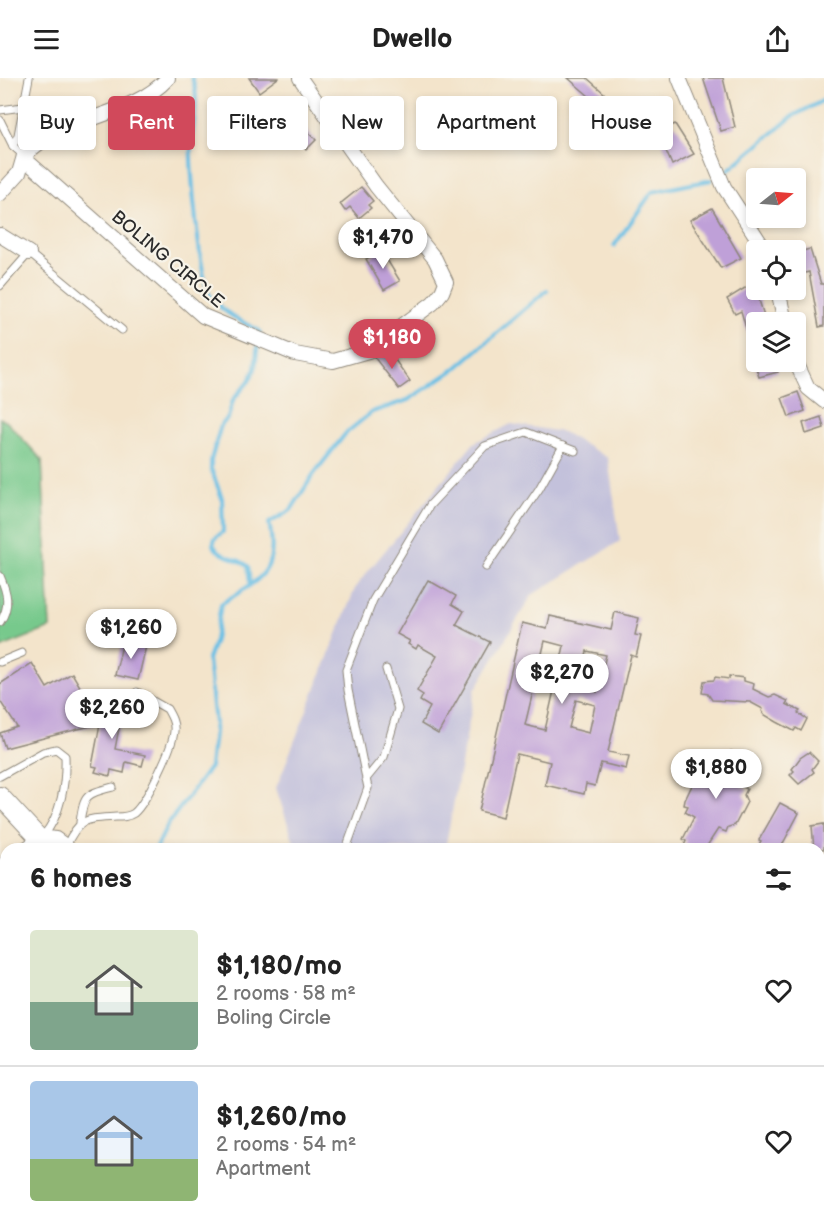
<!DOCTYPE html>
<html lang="en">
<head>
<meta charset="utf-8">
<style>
  :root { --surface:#fff; --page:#f6f6f6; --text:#222; --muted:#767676; --line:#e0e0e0; --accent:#d1495b }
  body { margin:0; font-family:"Balsamiq Sans",sans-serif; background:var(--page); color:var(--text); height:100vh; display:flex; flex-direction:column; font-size:22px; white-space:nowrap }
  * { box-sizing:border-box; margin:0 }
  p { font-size:20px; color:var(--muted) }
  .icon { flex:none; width:33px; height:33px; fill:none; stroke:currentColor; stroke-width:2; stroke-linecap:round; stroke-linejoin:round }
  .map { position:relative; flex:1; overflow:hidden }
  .drawer { position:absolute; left:0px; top:765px; width:825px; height:384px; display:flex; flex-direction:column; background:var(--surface); border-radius:18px 18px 0 0; box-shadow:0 3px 9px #0003 }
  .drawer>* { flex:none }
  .banner { position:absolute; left:18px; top:18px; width:789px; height:54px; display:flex; gap:12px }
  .needle { width:39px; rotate:73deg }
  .buttons { position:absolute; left:746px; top:90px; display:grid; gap:12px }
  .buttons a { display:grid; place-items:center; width:60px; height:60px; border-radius:6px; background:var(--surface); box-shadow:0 3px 9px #0003; font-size:30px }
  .price { position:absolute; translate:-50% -51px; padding:0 14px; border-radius:21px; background:#fff; color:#222; font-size:20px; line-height:39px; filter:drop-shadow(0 2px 3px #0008) }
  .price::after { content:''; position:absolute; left:50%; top:36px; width:18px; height:14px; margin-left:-9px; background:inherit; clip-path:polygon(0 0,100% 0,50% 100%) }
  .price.active { background:var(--accent); color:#fff }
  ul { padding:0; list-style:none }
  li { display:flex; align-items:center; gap:18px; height:150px; padding:0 30px }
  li+li { border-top:2px solid var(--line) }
  li span { display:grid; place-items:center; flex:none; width:168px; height:120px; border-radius:6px; color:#555 }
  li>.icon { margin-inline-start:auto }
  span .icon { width:72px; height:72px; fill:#fffc; stroke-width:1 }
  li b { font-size:26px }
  h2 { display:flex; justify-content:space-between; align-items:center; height:72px; padding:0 30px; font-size:26px }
  .pill { padding:0 21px; border-radius:6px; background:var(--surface); box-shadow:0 3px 9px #0003; font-size:21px; line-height:54px }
  .pill.active { background:var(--accent); color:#fff }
  header { display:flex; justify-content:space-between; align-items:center; height:78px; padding:0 30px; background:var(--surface); font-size:27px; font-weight:600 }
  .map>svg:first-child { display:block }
  .industrial { fill:#c3c1db }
  .green { fill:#77c98c; stroke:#517a5c; stroke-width:1.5 }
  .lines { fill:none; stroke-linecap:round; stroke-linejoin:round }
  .stream { stroke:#68bfe5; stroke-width:4 }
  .building { fill:#bfa0d8; fill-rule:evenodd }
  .service-casing { stroke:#8f887b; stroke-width:9 }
  .minor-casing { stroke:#8f887b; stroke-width:16 }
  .tertiary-casing { stroke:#8f887b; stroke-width:20 }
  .service { stroke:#fff; stroke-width:7 }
  .minor { stroke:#fff; stroke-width:14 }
  .tertiary { stroke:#fff; stroke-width:18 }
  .labels { text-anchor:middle; stroke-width:4.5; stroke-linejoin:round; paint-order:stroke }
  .street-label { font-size:18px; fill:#2b2b2b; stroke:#f7f3e8 }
</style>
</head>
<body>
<header><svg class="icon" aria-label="menu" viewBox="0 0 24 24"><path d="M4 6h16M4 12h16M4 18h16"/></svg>Dwello<svg class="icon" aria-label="share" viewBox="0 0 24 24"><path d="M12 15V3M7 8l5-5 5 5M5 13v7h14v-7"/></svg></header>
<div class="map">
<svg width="824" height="1149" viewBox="0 0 824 1149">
  <rect width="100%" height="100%" fill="#f7f3e8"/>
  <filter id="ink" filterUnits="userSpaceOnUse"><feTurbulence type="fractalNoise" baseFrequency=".0167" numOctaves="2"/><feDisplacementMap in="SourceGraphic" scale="12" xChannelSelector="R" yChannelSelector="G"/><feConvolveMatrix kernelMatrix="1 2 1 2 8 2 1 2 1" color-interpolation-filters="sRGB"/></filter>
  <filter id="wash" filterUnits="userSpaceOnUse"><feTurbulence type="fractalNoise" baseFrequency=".008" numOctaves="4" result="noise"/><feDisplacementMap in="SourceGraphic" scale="24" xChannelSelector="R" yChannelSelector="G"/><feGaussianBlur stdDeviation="1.35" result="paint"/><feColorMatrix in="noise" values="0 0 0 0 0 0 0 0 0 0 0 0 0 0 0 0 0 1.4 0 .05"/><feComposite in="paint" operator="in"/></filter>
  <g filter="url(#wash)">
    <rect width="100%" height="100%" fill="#f3e4cb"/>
    <path class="industrial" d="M511,346L563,354L608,380L620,463L532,517L475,612L445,771H296L276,710L356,508L474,365Z"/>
    <path class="green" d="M0,340L8,345L42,382L50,550L0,570Z"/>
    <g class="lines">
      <g class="stream">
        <path d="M192,0C200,21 194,42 191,64C189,84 200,206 211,219C223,235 242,244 260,253L259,257"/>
        <path d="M727,93L793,38L824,22"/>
        <path d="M614,168L652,114L711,102"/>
        <path d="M250,505L248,488C236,479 222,480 213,467L215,460L223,454L222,420L211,391V382L221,347L228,340L233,322L249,303L255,291L258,265"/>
        <path d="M156,771L168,746L210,689L215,645L208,581L215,562L221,526C259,501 280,496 269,445L291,432L313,397L346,355L372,334L408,322L455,291L547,212"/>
        <path d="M22,1149L28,1143"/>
      </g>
    </g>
    <g id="blocks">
      <g class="building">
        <path d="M249,0H278L259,14Z"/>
        <path d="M568,0H587L604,15L596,24Z"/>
        <path d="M703,0H723L735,49L721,53Z"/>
        <path d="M675,46L694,76L672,87L658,54Z"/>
        <path d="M304,49L316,62L306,72L294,59Z"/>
        <path d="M361,109L373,123L368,127L371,130L359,140L350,129L345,133L340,126Z"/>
        <path d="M712,130L741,180L721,190L690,142Z"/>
        <path d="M810,171L821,206H824V248L819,249L809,194L801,196L795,175Z"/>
        <path d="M381,172L400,203L384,212L366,181Z"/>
        <path d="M753,205L762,220L759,222L766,244H756V255L748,257L741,233L735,236L727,221Z"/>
        <path d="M384,272L392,284L395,282L410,303L399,311L374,279Z"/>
        <path d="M754,284H775L778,294L759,299Z"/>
        <path d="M798,314L805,333L789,339L782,320Z"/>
        <path d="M821,339L824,350L806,356L803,345Z"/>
        <path d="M428,502L456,518L452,526L464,533L456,547L490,564L438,656L421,646L430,629L420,623L423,617L417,613L437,578L418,567L416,571L408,566L410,563L397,556Z"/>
        <path d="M615,534L639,540L635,557L641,558L636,579L631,577L608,674L629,678L626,691L601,685L595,708L586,706L584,716L545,707L550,684L517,676L503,739L479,733L522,545L547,551L550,538L611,552ZM545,563L564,568L545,652L525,647ZM587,573L606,577L597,614L579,609ZM576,622L595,627L589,655L569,650Z"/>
        <path d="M123,563L146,568L138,602L115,597Z"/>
        <path d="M32,585L47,610L72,595L89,624L94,647L5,670L0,655L17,649L0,623V606Z"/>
        <path d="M729,598L744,600V603L754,606L753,611L769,619L775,617L788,623L786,626L800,633L798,635L807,641L801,653L796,650L794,653L777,644L765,637L762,633L763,631L750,624L712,622L708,616L702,615L704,603L714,602L715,599L729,601Z"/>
        <path d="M106,615L125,619L115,671L145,677L142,688L126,684L124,695L111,692L110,698L95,694L97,689L92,688Z"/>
        <path d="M731,673L744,678L745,684L751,687L741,708L747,711L744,717L747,724L735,747L728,749L726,754L718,751L705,771H690L684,768L686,763L683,761L694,739L685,734L688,728L684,727L685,722L696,699L703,697L706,691L713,695L723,674L729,676Z"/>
        <path d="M809,674L818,683L812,691L814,694L799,706L790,697L794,693L792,691L800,680Z"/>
        <path d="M780,725L799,735L780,771H765L758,768L761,763L759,762Z"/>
        <path d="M824,746V771H814L812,748Z"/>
      </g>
    </g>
  </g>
  <g filter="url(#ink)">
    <use href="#blocks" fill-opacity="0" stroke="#8f887b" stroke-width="1.5"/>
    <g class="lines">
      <g class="service-casing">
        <g id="service">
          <path d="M0,32L23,29"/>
          <path d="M0,42L13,68L24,78"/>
          <path d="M13,68L18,57L29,0"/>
          <path d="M0,208L29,175L122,252"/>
          <path d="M486,489L539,411L563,368"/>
          <path d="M0,498C7,514 11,528 0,544"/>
          <path d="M0,584L22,575"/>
          <path d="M0,698L43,674L56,671L65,678C66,705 61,738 43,758"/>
          <path d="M366,701L384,679L398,631L386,591"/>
          <path d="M80,744C84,716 86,716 113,709"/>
          <path d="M66,768C80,739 86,741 116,739C122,739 128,739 134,735C146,725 173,669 174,653C175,645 171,638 167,631L137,614"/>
          <path d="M346,771L368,710L348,612L346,592L373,522L430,427L485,368L526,354L575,373"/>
        </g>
      </g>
      <g class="minor-casing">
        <g id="minor">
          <path d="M168,0C129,42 64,36 24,78L28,84L203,238L295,276L333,283L368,273L433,225L442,214L446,204L435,181L376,108L300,0"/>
          <path d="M679,0L724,109L765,172"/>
          <path d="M0,116L19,95L24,78"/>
          <path d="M0,157L29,175"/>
          <path d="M778,212L785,244"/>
          <path d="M795,282L808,310L824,323"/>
          <path d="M26,771L40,761"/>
          <path d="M0,790L6,785"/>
          <path d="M0,1012L6,1009"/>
          <path d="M430,1143L440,1149"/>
          <path d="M207,1149L210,1143"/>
        </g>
      </g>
      <g class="tertiary-casing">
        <g id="tertiary">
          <path d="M0,718L40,761L42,771"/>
          <path d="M40,761L55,763L66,771"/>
          <path d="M819,1002L824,1005"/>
        </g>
      </g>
      <use href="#service" class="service"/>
      <use href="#minor" class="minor"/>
      <use href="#tertiary" class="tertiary"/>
    </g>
  </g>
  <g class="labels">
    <g class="street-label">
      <text transform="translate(168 181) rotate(40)" y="6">BOLING CIRCLE</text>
    </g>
  </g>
</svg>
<div class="buttons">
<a><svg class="needle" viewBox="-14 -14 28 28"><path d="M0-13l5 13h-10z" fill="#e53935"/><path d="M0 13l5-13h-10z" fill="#767676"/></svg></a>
<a><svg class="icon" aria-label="locate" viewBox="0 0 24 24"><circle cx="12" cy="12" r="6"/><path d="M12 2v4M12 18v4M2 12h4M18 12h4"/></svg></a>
<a><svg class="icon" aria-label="layers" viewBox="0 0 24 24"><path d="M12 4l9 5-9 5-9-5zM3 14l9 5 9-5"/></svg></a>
</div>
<b class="price" style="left:383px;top:192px">$1,470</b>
<b class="price active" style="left:392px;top:292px">$1,180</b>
<b class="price" style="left:131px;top:582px">$1,260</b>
<b class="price" style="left:562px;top:627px">$2,270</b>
<b class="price" style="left:112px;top:662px">$2,260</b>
<b class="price" style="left:716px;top:722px">$1,880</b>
<div class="banner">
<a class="pill">Buy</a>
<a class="pill active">Rent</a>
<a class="pill">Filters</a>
<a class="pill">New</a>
<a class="pill">Apartment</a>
<a class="pill">House</a>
</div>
<section class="drawer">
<h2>6 homes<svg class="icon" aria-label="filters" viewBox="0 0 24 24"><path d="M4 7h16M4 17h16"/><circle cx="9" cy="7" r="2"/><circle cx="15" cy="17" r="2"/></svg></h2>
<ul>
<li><span style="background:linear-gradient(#dfe7d0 60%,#7fa58c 0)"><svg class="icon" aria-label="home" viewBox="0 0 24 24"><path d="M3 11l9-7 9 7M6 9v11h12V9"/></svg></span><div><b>$1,180/mo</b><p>2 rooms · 58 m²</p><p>Boling Circle</p></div><svg class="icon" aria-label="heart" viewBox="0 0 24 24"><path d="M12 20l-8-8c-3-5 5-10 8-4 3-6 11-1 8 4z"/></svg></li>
<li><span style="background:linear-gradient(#a9c7e8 65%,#8fb573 0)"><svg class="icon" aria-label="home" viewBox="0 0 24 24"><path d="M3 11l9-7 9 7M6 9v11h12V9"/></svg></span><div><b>$1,260/mo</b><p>2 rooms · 54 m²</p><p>Apartment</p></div><svg class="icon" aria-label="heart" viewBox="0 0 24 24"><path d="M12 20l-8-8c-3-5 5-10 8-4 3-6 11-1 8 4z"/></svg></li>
</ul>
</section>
</div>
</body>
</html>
